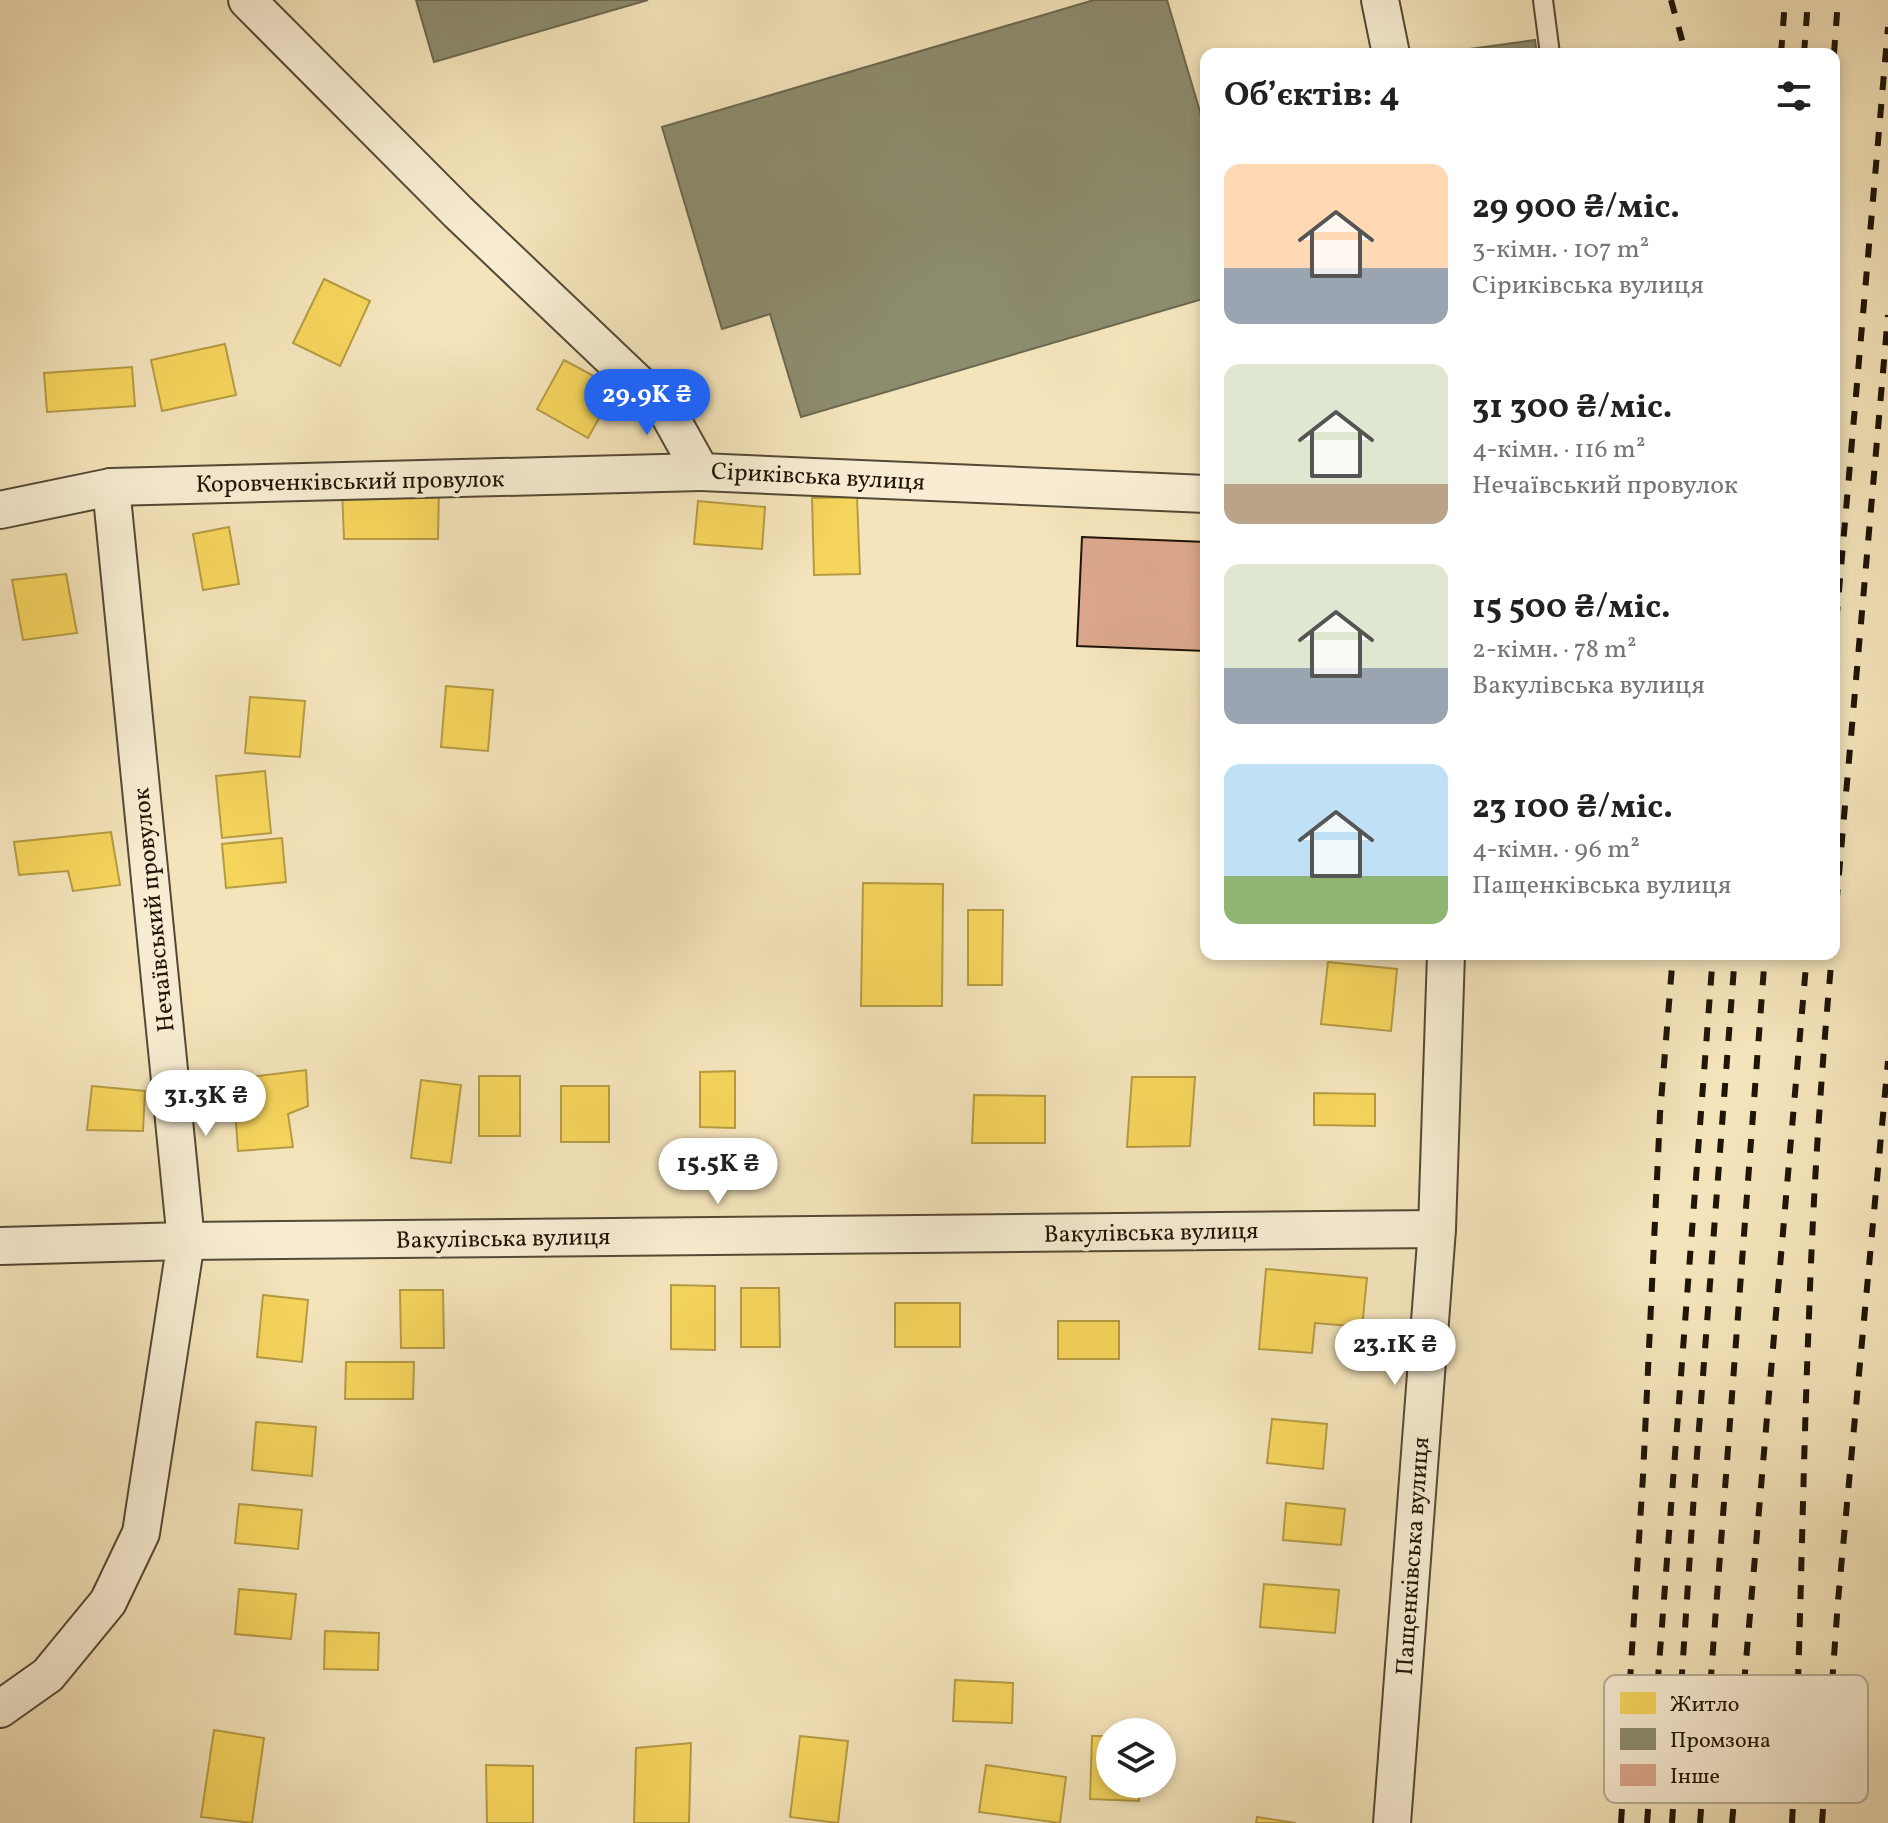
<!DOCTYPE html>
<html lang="uk">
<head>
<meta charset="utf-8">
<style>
  :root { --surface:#fff; --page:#f6f6f6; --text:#222; --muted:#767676; --accent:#2563eb }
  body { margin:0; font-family:Vollkorn,serif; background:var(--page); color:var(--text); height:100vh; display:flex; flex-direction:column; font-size:30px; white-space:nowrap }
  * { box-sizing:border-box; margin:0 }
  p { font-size:26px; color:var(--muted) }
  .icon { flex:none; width:44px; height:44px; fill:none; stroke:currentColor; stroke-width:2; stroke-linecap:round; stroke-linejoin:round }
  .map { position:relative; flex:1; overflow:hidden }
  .panel { position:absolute; left:1200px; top:48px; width:640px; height:912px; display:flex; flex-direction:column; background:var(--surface); border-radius:16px; box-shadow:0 4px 12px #0003 }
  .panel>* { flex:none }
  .fabs { position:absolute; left:1096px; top:1718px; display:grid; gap:16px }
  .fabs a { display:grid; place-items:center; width:80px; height:80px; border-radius:50%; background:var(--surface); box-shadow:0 4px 12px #0003; font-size:40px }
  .price { position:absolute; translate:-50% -68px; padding:0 18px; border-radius:28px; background:#fff; color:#222; font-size:26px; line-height:52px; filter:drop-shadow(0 2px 4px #0008) }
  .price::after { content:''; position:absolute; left:50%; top:48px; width:24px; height:18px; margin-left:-12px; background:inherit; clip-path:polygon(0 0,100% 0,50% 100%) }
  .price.on { background:var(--accent); color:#fff }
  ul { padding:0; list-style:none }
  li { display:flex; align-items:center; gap:24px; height:200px; padding:0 24px }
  li span { display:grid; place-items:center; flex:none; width:224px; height:160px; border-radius:16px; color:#555 }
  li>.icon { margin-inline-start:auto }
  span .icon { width:96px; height:96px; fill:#fffc; stroke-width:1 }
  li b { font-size:34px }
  h2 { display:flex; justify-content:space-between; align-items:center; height:96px; padding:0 24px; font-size:34px }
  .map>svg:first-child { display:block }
  .homes { fill:#f6d55c; stroke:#b69b43; stroke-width:2 }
  .industry { fill:#8c8c6e; stroke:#6b684f; stroke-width:2 }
  .building { fill:#dba68b; stroke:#1f1508; stroke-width:2 }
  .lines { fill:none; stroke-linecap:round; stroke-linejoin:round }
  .service-casing { stroke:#544935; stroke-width:22 }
  .minor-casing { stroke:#544935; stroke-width:40 }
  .service { stroke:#f8edd3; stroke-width:18 }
  .minor { stroke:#f8edd3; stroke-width:36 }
  .rail { stroke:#1f1508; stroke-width:6; stroke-dasharray:14 14; stroke-linecap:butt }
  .labels { text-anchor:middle; stroke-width:8; stroke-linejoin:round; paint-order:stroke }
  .street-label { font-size:24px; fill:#1f1508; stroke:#f8edd3 }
  .key { fill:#f8edd3; stroke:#b7ac96; stroke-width:2 }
  .key-label { font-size:22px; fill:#1f1508 }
</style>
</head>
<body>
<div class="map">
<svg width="1888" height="1823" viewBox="0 0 1888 1823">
  <rect width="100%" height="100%" fill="#f4e4bb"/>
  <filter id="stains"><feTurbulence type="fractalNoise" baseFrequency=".0025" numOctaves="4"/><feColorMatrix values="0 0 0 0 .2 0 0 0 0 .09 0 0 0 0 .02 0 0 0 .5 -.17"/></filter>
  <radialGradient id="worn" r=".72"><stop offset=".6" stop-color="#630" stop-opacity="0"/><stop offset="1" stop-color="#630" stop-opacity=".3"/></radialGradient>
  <g class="homes">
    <path d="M324,279L370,301L340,366L293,343Z"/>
    <path d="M225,344L236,395L162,411L151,360Z"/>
    <path d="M564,360L616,388L588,438L537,409Z"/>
    <path d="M132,367L135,406L47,412L44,373Z"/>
    <path d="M439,488L438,539H344L342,490Z"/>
    <path d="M857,497L860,574L814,575L812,498Z"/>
    <path d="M698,501L765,507L762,549L694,544Z"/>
    <path d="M229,527L239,584L203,590L193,534Z"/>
    <path d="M66,574L77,633L23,640L12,580Z"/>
    <path d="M446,686L493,690L488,751L441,747Z"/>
    <path d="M250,697L305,701L300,757L245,753Z"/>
    <path d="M265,771L271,833L222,838L216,776Z"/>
    <path d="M111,832L120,885L73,891L68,871L19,875L14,842Z"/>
    <path d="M282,838L286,882L226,888L222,844Z"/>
    <path d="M863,883L943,884L942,1006H861Z"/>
    <path d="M968,910H1003L1002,985H968Z"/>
    <path d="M1328,962L1397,969L1391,1031L1321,1024Z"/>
    <path d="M306,1070L308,1106L288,1114L293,1147L238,1151L233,1079Z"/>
    <path d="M735,1071V1128L700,1127V1072Z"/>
    <rect x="479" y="1076" width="41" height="60"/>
    <path d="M1132,1077H1195L1190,1146L1127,1147Z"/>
    <path d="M421,1080L461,1085L451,1163L411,1158Z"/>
    <path d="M92,1086L145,1091L143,1131L87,1130Z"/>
    <rect x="561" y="1086" width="48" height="56"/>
    <path d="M1314,1093L1375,1094V1126L1314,1125Z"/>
    <path d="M974,1095L1045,1096V1143H972Z"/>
    <path d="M1266,1269L1367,1278L1362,1327L1315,1323L1312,1353L1259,1349Z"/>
    <path d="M671,1285L715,1286V1350L671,1349Z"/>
    <path d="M741,1288H779L780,1347H741Z"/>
    <path d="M400,1290H443L444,1348H401Z"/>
    <path d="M263,1295L308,1300L302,1362L257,1357Z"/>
    <rect x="895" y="1303" width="65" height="44"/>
    <rect x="1058" y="1321" width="61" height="38"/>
    <path d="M346,1362H414L413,1399H345Z"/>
    <path d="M1272,1419L1327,1424L1323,1469L1267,1463Z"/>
    <path d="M256,1422L316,1427L312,1476L252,1470Z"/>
    <path d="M1286,1503L1345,1509L1341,1545L1283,1540Z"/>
    <path d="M239,1504L302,1510L298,1549L235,1543Z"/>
    <path d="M1264,1584L1339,1590L1335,1633L1260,1627Z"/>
    <path d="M239,1589L296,1594L291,1639L235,1634Z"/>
    <path d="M325,1631L379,1633L378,1670L324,1669Z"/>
    <path d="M955,1680L1013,1683L1012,1723L953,1721Z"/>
    <path d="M214,1730L264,1738L252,1823L201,1817Z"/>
    <path d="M800,1736L848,1741L838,1823L790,1817Z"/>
    <path d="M1092,1736H1110V1784H1140L1139,1801L1090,1799Z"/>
    <path d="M691,1743L689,1823H634L636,1748Z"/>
    <path d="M486,1765L533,1766V1823H487Z"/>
    <path d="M986,1765L1066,1777L1060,1823L979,1812Z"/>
    <path d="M1257,1817L1296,1823H1256Z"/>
  </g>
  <g class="industry">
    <path d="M416,0H648L434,62Z"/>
    <path d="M1094,0H1167L1206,132V298L801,417L770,314L722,329L662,127Z"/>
    <path d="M1535,40L1537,54H1470L1469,49Z"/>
  </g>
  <path class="building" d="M1082,537L1206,542V651L1077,646Z"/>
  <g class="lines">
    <g class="service-casing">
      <path id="service" d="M1543,0L1550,54"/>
    </g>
    <g class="minor-casing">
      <g id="minor">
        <path d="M247,0L458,212L667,411L701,472L1206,494"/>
        <path d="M1380,0L1391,54"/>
        <path d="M0,510L111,487L701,472"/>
        <path d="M0,1246L186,1241L1437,1229"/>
        <path d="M0,1709L48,1675L108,1602L141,1533L186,1241L111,487"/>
        <path d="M1392,1823L1437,1229L1446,954"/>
      </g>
    </g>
    <use href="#service" class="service"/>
    <use href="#minor" class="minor"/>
    <g class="rail">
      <path d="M1671,0L1686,54"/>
      <path d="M1781,54L1785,0"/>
      <path d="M1804,54L1808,0"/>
      <path d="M1834,54L1838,0"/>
      <path d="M1834,648L1888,27"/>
      <path d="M1834,931L1888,315"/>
      <path d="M1621,1823L1643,1476L1660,1114L1673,954"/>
      <path d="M1647,1823L1713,954"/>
      <path d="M1672,1823L1694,1494L1735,954"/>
      <path d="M1700,1823L1765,954"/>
      <path d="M1732,1823L1807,954"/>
      <path d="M1792,1823C1801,1654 1802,1485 1809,1316C1813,1195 1821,1074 1832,954"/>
      <path d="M1822,1823L1838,1601L1888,1061"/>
    </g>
  </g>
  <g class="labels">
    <g class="street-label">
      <text transform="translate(818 476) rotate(3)" y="8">Сіриківська вулиця</text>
      <text transform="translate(350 481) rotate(-1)" y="8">Коровченківський провулок</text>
      <text transform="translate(153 910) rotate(-96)" y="8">Нечаївський провулок</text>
      <text transform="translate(1151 1232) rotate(-1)" y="8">Вакулівська вулиця</text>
      <text transform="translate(503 1238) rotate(-1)" y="8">Вакулівська вулиця</text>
      <text transform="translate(1412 1556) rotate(-86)" y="8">Пащенківська вулиця</text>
    </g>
  </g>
  <rect x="1604" y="1675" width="264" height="128" rx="12" class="key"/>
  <rect x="1620" y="1692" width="36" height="22" fill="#f6d55c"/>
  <rect x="1620" y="1728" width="36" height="22" fill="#8c8c6e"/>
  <rect x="1620" y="1764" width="36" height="22" fill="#dba68b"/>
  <g class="key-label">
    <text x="1670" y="1711">Житло</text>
    <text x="1670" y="1747">Промзона</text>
    <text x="1670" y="1783">Інше</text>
  </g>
  <rect width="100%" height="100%" filter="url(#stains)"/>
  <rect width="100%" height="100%" fill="url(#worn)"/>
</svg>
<div class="fabs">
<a><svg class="icon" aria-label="layers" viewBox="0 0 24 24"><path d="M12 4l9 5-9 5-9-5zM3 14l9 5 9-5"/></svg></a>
</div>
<b class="price on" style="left:647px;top:437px">29.9K ₴</b>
<b class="price" style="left:206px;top:1138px">31.3K ₴</b>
<b class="price" style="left:718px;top:1206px">15.5K ₴</b>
<b class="price" style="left:1395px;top:1387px">23.1K ₴</b>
<section class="panel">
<h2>Об’єктів: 4<svg class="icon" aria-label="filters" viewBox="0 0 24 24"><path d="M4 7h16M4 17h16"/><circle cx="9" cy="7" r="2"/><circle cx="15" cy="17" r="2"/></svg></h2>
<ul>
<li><span style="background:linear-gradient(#ffd9b3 65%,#9aa5b1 0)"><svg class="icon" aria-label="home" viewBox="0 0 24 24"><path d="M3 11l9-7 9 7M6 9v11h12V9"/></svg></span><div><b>29 900 ₴/міс.</b><p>3-кімн. · 107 m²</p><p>Сіриківська вулиця</p></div></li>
<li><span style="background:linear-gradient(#dfe7d0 75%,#b9a48a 0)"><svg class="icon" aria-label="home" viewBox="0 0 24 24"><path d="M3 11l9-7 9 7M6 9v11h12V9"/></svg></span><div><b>31 300 ₴/міс.</b><p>4-кімн. · 116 m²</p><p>Нечаївський провулок</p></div></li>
<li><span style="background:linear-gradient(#dfe7d0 65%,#9aa5b1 0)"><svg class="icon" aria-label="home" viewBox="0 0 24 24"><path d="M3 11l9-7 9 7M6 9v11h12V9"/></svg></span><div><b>15 500 ₴/міс.</b><p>2-кімн. · 78 m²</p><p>Вакулівська вулиця</p></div></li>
<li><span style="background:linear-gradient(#bfe0f5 70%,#8fb573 0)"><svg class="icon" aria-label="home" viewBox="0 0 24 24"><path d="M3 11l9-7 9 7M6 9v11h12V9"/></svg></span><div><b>23 100 ₴/міс.</b><p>4-кімн. · 96 m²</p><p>Пащенківська вулиця</p></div></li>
</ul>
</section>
</div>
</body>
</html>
